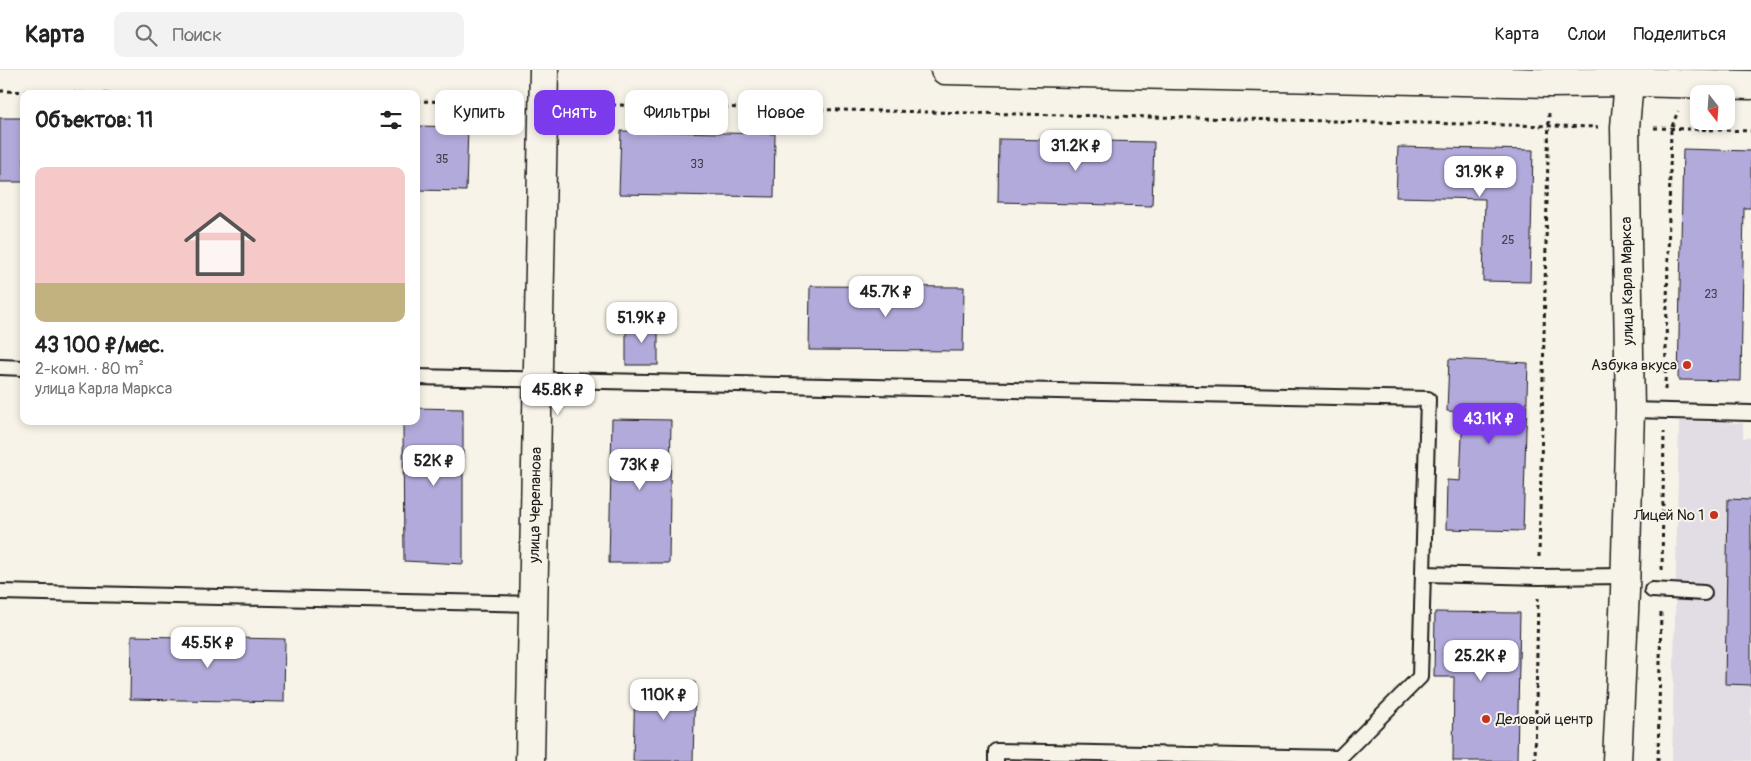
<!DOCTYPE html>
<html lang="ru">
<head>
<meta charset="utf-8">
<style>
  :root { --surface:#fff; --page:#f2f2f2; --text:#222; --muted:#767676; --line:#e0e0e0; --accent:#7c3aed }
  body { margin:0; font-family:Pangolin,sans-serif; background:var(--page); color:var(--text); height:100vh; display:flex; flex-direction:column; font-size:19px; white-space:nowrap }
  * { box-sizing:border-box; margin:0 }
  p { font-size:16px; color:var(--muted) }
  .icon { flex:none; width:28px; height:28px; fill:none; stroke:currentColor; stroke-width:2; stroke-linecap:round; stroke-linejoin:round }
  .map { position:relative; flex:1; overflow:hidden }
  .panel { position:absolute; left:20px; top:20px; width:400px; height:335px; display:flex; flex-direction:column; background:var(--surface); border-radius:10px; box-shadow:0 2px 8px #0003 }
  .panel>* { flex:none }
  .hud { position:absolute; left:435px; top:20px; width:475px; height:45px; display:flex; gap:10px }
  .needle { width:32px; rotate:163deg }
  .tools { position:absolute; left:1690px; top:15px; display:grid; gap:10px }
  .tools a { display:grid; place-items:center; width:45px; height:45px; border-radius:10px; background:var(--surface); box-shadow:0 2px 8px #0003; font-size:25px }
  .price { position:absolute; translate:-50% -42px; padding:0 11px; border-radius:10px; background:#fff; color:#222; font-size:16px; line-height:32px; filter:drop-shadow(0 1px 2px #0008) }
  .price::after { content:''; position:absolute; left:50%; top:30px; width:15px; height:11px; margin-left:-8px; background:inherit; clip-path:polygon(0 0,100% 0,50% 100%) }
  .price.on { background:var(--accent); color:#fff }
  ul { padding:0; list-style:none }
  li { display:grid; align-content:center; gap:10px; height:265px; padding:0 15px }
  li+li { border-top:1px solid var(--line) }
  li span { display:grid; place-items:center; height:155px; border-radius:10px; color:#555 }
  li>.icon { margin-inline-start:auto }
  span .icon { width:90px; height:90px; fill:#fffc; stroke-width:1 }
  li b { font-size:21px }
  h2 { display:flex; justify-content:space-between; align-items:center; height:60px; padding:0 15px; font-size:21px }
  .tag { padding:0 18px; border-radius:10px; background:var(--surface); box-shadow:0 2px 8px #0003; font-size:18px; line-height:45px }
  .tag.on { background:var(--accent); color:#fff }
  header { display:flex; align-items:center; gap:30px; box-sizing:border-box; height:70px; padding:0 25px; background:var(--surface); border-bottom:1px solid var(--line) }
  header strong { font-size:24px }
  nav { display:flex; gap:28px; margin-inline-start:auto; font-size:18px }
  .search { width:350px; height:45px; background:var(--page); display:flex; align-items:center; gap:12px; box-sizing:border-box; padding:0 18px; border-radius:10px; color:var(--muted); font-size:19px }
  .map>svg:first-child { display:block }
  .built { fill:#e2dde4 }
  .building { fill:#b2aadb; stroke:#1c1c1c }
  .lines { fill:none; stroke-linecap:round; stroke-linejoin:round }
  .service-casing { stroke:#1c1c1c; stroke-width:18 }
  .minor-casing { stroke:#1c1c1c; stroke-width:31 }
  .tertiary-casing { stroke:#1c1c1c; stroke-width:31 }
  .secondary-casing { stroke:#1c1c1c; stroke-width:31 }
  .path { stroke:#1c1c1c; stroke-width:3; stroke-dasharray:4 4; stroke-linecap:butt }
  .service { stroke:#f7f3e8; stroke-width:14 }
  .minor { stroke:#f7f3e8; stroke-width:28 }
  .tertiary { stroke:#f7f3e8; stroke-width:28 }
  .secondary { stroke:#f7f3e8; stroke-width:28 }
  .poi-dot { fill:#c8321e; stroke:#f7f3e8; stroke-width:2 }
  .labels { text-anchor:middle; stroke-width:4; stroke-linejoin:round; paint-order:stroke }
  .number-label { font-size:12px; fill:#42404c }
  .street-label { font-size:15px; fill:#1c1c1c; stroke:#f7f3e8 }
  .poi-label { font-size:15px; fill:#1c1c1c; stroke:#f7f3e8; text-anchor:end }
</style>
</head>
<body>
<header>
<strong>Карта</strong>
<div class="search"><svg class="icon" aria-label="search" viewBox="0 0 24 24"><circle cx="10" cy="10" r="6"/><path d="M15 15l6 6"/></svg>Поиск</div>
<nav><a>Карта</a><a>Слои</a><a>Поделиться</a></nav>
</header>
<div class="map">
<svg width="1751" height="691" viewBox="0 0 1751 691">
  <rect width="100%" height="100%" fill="#f7f3e8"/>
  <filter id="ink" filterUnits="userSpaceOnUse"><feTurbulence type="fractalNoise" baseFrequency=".02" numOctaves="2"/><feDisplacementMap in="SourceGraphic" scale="10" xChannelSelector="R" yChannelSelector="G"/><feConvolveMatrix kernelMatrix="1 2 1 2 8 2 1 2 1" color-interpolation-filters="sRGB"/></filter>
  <g filter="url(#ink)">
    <path class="built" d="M1679,351L1743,353V368H1751V691H1672Z"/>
    <g class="building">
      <rect x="0" y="48" width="24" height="64"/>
      <path d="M416,56L468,57L466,121L416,120Z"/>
      <path d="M621,61L775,64L774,127L619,124Z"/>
      <path d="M999,69L1154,72L1152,136L998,132Z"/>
      <path d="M1398,77L1533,80L1530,212L1483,211L1485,129L1396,127Z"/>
      <path d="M1683,79L1751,81V138H1744L1741,311L1678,310Z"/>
      <path d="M810,216L964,217L963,281L809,280Z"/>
      <rect x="626" y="253" width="32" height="42"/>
      <path d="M1449,289L1528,293L1523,461L1446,459L1447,410L1460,411L1463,342L1447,341Z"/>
      <path d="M416,338L463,339V494L404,491L403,351H416Z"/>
      <path d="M612,349L671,350L669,493H609Z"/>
      <path d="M1728,429L1751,430V615L1725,614Z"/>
      <path d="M1435,542L1520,543L1517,691H1453L1454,607H1434Z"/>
      <path d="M131,566L285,569L284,632L130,629Z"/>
      <path d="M635,611L695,612L693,691H633Z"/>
    </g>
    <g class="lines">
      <g class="service-casing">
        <g id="service">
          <path d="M0,297L24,298"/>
          <path d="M416,307L1428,329L1420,607L1339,688"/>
          <path d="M1630,340L1751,343"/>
          <path d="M1423,504L1539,507L1624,506"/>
          <path d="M1652,520L1704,523"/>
          <path d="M0,522L533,534"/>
          <path d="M996,691V681L1339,688V691"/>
        </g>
      </g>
      <g class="minor-casing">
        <path id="minor" d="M530,691L544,0"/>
      </g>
      <g class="tertiary-casing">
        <path id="tertiary" d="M945,0L1550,13L1630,12L1751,15"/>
      </g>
      <g class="secondary-casing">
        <path id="secondary" d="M1617,691L1625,521L1630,340L1625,57L1630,0"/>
      </g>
      <g class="path">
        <path d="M0,21L109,24"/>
        <path d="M416,31L516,33"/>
        <path d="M572,34L1598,57"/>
        <path d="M1654,58L1751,61"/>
        <path d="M1665,320L1671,59L1678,41"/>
        <path d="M1539,487L1549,40"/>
        <path d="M1662,500L1664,362"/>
        <path d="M1535,691L1538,528"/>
        <path d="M1658,691L1661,542"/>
      </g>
      <use href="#service" class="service"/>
      <use href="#minor" class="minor"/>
      <use href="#tertiary" class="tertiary"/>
      <use href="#secondary" class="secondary"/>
    </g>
  </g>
  <g class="poi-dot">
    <circle cx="1687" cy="295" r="5"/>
    <circle cx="1714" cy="445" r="5"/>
    <circle cx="1486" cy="649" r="5"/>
  </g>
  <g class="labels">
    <g class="number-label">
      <text x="442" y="93">35</text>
      <text x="697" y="98">33</text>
      <text x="1508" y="174">25</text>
      <text x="1711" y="228">23</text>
    </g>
    <g class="street-label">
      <text transform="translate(1627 211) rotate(-91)" y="5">улица Карла Маркса</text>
      <text transform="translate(535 435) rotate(-89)" y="5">улица Черепанова</text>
    </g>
    <g class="poi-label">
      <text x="1677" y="300">Азбука вкуса</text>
      <text x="1704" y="450">Лицей № 1</text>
      <text x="1496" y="654" text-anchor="start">Деловой центр</text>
    </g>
  </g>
</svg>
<div class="tools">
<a><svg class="needle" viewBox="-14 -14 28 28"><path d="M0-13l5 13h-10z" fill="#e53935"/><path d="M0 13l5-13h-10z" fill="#767676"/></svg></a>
</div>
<b class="price" style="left:1076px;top:102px">31.2K ₽</b>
<b class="price" style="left:1480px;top:128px">31.9K ₽</b>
<b class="price" style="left:886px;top:248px">45.7K ₽</b>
<b class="price" style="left:642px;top:274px">51.9K ₽</b>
<b class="price" style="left:558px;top:346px">45.8K ₽</b>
<b class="price on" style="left:1489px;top:375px">43.1K ₽</b>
<b class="price" style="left:434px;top:417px">52K ₽</b>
<b class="price" style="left:640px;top:421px">73K ₽</b>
<b class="price" style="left:208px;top:599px">45.5K ₽</b>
<b class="price" style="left:1481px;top:612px">25.2K ₽</b>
<b class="price" style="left:664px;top:651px">110K ₽</b>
<div class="hud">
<a class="tag">Купить</a>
<a class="tag on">Снять</a>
<a class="tag">Фильтры</a>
<a class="tag">Новое</a>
</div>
<section class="panel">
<h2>Объектов: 11<svg class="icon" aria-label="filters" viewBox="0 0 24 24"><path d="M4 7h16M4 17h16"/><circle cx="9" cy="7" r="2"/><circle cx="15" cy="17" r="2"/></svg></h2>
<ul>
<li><span style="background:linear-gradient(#f6c9c9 75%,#c2b280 0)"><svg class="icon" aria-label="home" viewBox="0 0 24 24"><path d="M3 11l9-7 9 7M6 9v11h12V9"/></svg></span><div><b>43 100 ₽/мес.</b><p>2-комн. · 80 m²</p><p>улица Карла Маркса</p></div></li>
</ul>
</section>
</div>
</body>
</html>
